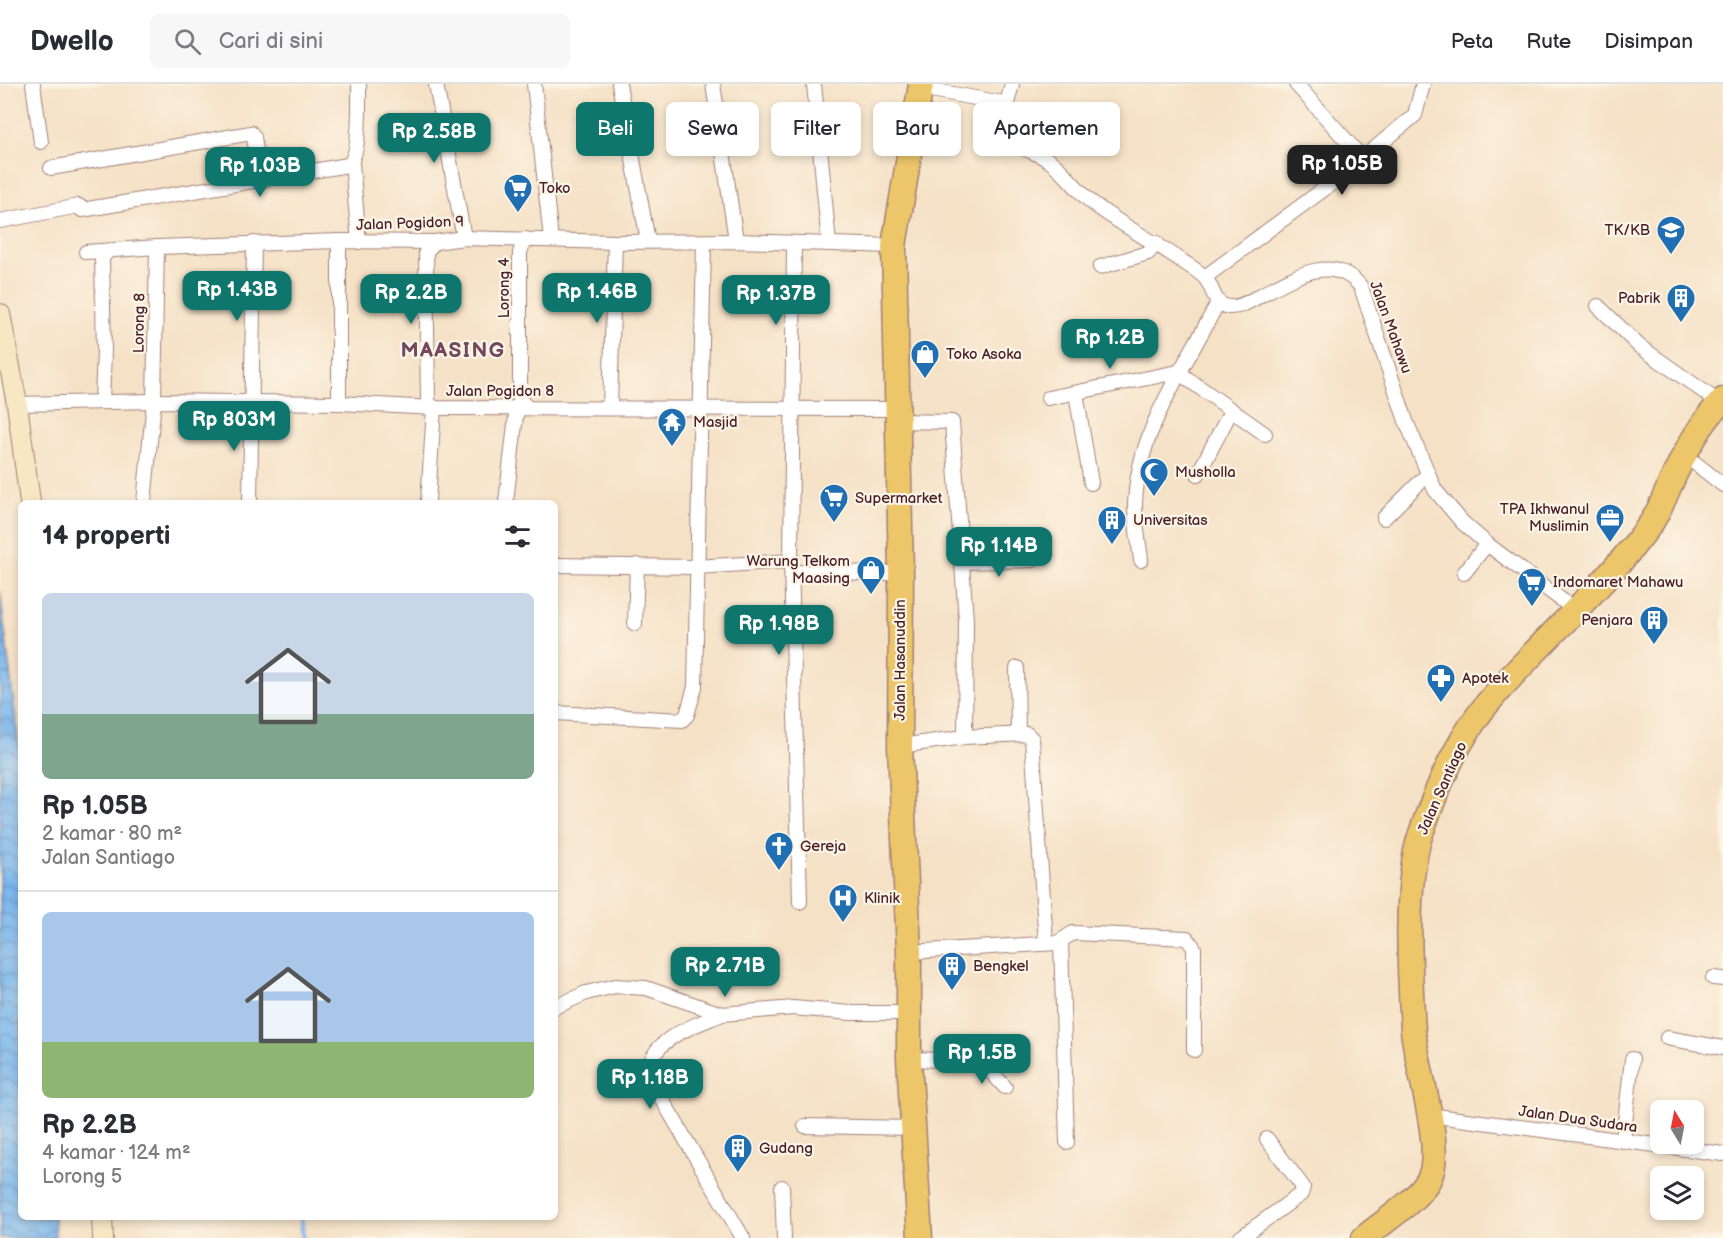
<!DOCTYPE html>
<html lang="id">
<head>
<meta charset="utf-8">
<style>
  :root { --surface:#fff; --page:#f7f7f7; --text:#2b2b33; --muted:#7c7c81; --line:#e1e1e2; --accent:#0f766e }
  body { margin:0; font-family:"Balsamiq Sans",sans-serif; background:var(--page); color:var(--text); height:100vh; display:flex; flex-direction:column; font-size:22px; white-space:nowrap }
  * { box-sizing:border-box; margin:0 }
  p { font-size:20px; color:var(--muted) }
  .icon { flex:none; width:33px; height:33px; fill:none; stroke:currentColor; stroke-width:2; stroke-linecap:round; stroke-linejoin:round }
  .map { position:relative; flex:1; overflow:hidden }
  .details { position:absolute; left:18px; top:416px; width:540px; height:720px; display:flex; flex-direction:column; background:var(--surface); border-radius:9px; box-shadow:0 3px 9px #0003 }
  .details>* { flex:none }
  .hud { position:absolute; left:576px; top:18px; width:570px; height:54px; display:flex; gap:12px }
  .needle { width:39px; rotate:350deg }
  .tools { position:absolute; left:1650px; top:1016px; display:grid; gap:12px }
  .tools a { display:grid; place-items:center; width:54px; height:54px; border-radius:9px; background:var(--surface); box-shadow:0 3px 9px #0003; font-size:30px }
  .price { position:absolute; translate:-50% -51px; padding:0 14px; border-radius:12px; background:var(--accent); color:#fff; font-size:20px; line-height:39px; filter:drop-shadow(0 2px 3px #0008) }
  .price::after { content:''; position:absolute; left:50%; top:36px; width:18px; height:14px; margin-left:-9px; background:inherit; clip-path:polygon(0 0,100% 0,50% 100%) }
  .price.on { background:#222; color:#fff }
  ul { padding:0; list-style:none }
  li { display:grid; align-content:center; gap:12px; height:318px; padding:0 24px }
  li+li { border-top:2px solid var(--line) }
  li span { display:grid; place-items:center; height:186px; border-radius:9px; color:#555 }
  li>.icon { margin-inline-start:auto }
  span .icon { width:108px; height:108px; fill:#fffc; stroke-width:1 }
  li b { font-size:26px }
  h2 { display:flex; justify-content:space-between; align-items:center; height:72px; padding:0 24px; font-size:26px }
  .chip { padding:0 21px; border-radius:9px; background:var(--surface); box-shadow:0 3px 9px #0003; font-size:21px; line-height:54px }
  .chip.on { background:var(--accent); color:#fff }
  header { display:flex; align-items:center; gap:36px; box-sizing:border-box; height:84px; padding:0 30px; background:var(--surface); border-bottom:2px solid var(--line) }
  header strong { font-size:28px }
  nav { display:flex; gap:33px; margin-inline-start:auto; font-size:21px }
  .search { width:420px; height:54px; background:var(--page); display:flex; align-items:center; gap:15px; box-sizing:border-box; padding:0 21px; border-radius:9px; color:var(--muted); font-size:22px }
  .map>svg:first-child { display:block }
  .water { fill:url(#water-waves); stroke:#636b8c; stroke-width:1.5 }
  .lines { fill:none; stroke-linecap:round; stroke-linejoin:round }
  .stream { stroke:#7cb7ed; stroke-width:4 }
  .street-casing { stroke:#a08078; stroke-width:16 }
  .secondary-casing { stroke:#a08078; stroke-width:22 }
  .highway-casing { stroke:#a08078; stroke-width:27 }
  .street { stroke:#fff; stroke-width:14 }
  .secondary { stroke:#f7e8c3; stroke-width:20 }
  .highway { stroke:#ecc669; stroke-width:24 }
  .labels { text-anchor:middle; stroke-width:4.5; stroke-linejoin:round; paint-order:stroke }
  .poi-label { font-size:15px; fill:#4a1f2b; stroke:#fcf5e5; text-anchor:start }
  .street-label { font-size:15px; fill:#4a1f2b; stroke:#fcf5e5 }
  .district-label { font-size:21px; font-weight:bold; letter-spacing:1.5px; fill:#72495e; stroke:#fcf5e5 }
</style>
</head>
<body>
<header>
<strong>Dwello</strong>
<div class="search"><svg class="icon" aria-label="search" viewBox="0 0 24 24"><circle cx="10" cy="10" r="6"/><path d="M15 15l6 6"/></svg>Cari di sini</div>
<nav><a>Peta</a><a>Rute</a><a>Disimpan</a></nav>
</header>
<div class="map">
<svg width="1723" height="1154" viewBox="0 0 1723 1154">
  <defs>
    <pattern id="water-waves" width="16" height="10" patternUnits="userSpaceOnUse" patternTransform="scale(1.5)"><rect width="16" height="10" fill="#7cb7ed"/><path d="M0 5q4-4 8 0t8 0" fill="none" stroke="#6894c0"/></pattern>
  </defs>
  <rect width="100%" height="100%" fill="#fcf5e5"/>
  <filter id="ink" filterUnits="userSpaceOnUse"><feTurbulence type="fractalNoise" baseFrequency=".0167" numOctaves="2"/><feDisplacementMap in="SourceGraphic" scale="12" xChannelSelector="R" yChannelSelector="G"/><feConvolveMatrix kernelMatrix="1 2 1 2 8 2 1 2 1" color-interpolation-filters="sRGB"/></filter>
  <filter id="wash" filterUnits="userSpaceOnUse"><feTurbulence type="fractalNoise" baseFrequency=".008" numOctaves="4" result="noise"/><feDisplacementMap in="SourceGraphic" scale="24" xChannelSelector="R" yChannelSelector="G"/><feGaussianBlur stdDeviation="1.35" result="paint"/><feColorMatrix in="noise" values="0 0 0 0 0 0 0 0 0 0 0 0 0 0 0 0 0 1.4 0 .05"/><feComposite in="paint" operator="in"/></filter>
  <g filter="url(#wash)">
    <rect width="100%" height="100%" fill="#f5e1c6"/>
    <path class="water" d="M0,507L21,679V1132L54,1133L55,1154H0Z"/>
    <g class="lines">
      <path class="stream" d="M301,1132L303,1154"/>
    </g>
  </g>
  <g filter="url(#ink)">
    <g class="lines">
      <g class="street-casing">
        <g id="street">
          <path d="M33,0L41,58"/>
          <path d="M436,0L464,154"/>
          <path d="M534,0L551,155"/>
          <path d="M619,0L648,157"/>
          <path d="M713,0L736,157"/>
          <path d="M814,0L829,160"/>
          <path d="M1012,0C1009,14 998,41 1008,53C1017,65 1039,68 1051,78C1066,89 1076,105 1090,117C1118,140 1152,156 1182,177C1189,182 1199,187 1204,193C1214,202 1212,221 1229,223C1240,224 1250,217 1259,212C1290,195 1333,167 1361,203L1406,337L1435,406L1462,438L1487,460L1575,526"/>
          <path d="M1296,0L1362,74"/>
          <path d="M920,4L1008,20"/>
          <path d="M352,79L359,158"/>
          <path d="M51,84L251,49L254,53L260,98"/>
          <path d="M0,137L79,122L82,126L348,81C361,72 359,17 359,0"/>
          <path d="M525,155L520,168V317L526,322"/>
          <path d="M339,157V319"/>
          <path d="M794,160L791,477L800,818"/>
          <path d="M86,168L157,163L339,157L435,158L464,154L615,158L736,157L894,162"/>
          <path d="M1100,183L1148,169L1157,159"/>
          <path d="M1205,193L1343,91L1415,31L1423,0"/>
          <path d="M1598,222L1639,262L1720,319"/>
          <path d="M1076,309L1091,399"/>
          <path d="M1048,314L1178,288L1265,350"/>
          <path d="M102,317L104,267L102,174L108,167"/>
          <path d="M17,320L154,317L339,319L434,324L898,325"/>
          <path d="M610,323L615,158"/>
          <path d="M898,337L952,338L966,536L965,653L900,662"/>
          <path d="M1686,372L1723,401"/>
          <path d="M1198,390L1231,327"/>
          <path d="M144,418L154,317L157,163"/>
          <path d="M250,418L254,159"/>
          <path d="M428,418L434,324L428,318L426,167L435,158"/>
          <path d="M506,418L517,323"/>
          <path d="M1384,434L1427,391"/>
          <path d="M1141,476C1139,458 1135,439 1135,421C1137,345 1186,283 1218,218"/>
          <path d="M963,478L1033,476"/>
          <path d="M555,481L696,483L791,477"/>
          <path d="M792,488L901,489"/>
          <path d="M1464,489L1487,460"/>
          <path d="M635,540L637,481"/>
          <path d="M1017,584L1018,650"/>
          <path d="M555,629L682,636L687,631L695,603L704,158"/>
          <path d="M965,653L1027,650L1032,655L1046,859"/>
          <path d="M1061,857L1067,1058"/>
          <path d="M909,868L1057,859L1073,849L1187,854L1194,864V966"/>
          <path d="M1713,894L1723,895"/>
          <path d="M555,923L586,909L615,902L646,904L722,930L793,924L851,929H909"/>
          <path d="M722,930C697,941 650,954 650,987C650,994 656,1003 659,1010L743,1154"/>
          <path d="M1667,954L1723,964"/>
          <path d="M909,975L981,977L1012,968"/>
          <path d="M981,977L1005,1003"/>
          <path d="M1429,1031L1723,1070"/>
          <path d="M805,1042L913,1044"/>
          <path d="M1623,1057L1632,975"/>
          <path d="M782,1103L784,1154"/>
          <path d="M1240,1154L1301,1110L1303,1103L1267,1055"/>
        </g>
      </g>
      <g class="secondary-casing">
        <g id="secondary">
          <path d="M0,230L17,320L30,418"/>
          <path d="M102,1132L103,1154"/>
        </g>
      </g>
      <g class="highway-casing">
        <g id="highway">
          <path d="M920,1154L909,975V868L900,662L901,489L894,162L921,0"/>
          <path d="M1364,1154C1383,1138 1418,1116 1429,1095C1445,1065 1416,982 1413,946C1410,893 1404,802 1420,752C1433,714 1449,675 1471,642C1487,617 1508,596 1528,575C1569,532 1614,490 1649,442C1658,430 1663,417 1669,403C1682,373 1700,339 1723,316"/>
        </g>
      </g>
      <use href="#street" class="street"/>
      <use href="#secondary" class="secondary"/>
      <use href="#highway" class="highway"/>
    </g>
  </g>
  <defs>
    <g id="supermarket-pin" transform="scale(1.5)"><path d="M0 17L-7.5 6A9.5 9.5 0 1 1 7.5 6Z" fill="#1f6fb2" stroke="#fcf5e5"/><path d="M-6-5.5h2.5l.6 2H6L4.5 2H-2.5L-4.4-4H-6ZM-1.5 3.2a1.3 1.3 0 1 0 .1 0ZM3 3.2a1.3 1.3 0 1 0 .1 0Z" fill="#fff"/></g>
    <g id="school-pin" transform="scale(1.5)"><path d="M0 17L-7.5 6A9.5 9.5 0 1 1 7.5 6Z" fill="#1f6fb2" stroke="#fcf5e5"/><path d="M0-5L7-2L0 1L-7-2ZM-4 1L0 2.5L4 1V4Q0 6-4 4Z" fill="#fff"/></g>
    <g id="building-pin" transform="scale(1.5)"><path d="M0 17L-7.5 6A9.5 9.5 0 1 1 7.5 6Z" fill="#1f6fb2" stroke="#fcf5e5"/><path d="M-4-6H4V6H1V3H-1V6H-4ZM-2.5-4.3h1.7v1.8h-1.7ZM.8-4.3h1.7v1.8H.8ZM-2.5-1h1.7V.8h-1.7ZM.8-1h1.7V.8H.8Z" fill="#fff"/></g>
    <g id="shop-pin" transform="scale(1.5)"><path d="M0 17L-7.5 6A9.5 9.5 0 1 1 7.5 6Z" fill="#1f6fb2" stroke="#fcf5e5"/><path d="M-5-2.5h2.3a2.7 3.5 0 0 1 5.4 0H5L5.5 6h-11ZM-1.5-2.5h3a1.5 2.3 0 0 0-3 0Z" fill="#fff"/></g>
    <g id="temple-pin" transform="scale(1.5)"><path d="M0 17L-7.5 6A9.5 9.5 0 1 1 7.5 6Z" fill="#1f6fb2" stroke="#fcf5e5"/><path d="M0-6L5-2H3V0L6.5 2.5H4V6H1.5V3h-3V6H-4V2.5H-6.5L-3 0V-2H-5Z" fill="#fff"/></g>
    <g id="mosque-pin" transform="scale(1.5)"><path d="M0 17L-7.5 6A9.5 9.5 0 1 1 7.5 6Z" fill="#1f6fb2" stroke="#fcf5e5"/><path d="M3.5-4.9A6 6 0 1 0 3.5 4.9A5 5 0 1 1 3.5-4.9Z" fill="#fff"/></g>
    <g id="office-pin" transform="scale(1.5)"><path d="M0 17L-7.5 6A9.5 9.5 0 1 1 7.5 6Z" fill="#1f6fb2" stroke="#fcf5e5"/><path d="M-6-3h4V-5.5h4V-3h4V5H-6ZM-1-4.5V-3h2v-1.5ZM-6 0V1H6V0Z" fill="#fff"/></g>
    <g id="pharmacy-pin" transform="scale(1.5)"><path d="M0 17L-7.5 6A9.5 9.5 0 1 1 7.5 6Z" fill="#1f6fb2" stroke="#fcf5e5"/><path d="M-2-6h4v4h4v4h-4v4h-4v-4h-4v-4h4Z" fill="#fff"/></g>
    <g id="church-pin" transform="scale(1.5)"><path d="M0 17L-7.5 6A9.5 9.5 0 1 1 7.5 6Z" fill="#1f6fb2" stroke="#fcf5e5"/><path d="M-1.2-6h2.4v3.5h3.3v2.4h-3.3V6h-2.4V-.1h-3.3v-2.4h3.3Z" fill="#fff"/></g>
    <g id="hospital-pin" transform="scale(1.5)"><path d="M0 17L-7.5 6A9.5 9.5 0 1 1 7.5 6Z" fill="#1f6fb2" stroke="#fcf5e5"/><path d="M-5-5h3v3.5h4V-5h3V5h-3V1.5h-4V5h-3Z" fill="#fff"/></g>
  </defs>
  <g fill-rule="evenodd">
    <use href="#supermarket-pin" x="518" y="104"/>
    <use href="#school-pin" x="1671" y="146"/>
    <use href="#building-pin" x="1681" y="214"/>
    <use href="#shop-pin" x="925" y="270"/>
    <use href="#temple-pin" x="672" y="338"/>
    <use href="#mosque-pin" x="1154" y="388"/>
    <use href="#supermarket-pin" x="834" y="414"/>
    <use href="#office-pin" x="1610" y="434"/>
    <use href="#building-pin" x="1112" y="436"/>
    <use href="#shop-pin" x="871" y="486"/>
    <use href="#supermarket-pin" x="1532" y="498"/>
    <use href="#building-pin" x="1654" y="536"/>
    <use href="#pharmacy-pin" x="1441" y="594"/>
    <use href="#church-pin" x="779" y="762"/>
    <use href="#hospital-pin" x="843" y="814"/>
    <use href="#building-pin" x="952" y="882"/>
    <use href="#building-pin" x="738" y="1064"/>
  </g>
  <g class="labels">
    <g class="poi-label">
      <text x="539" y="109">Toko</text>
      <text x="1650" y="151" text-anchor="end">TK/KB</text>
      <text x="1660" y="219" text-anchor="end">Pabrik</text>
      <text x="946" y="275">Toko Asoka</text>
      <text x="693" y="343">Masjid</text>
      <text x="1175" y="393">Musholla</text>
      <text x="855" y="419">Supermarket</text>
      <text x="1589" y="430" text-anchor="end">TPA Ikhwanul<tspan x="1589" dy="17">Muslimin</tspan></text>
      <text x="1133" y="441">Universitas</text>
      <text x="850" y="482" text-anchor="end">Warung Telkom<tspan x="850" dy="17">Maasing</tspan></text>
      <text x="1553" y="503">Indomaret Mahawu</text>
      <text x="1633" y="541" text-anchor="end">Penjara</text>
      <text x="1462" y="599">Apotek</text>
      <text x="800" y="767">Gereja</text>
      <text x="864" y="819">Klinik</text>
      <text x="973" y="887">Bengkel</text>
      <text x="759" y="1069">Gudang</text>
    </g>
    <g class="street-label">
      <text transform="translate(410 139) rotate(-2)" y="5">Jalan Pogidon 9</text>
      <text transform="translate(504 204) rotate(-90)" y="5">Lorong 4</text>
      <text transform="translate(139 239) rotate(-89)" y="5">Lorong 8</text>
      <text transform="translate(1391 243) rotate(70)" y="5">Jalan Mahawu</text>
      <text x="500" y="312">Jalan Pogidon 8</text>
      <text transform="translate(900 576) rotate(-90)" y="5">Jalan Hasanuddin</text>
      <text transform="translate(1442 704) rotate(-66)" y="5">Jalan Santiago</text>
      <text transform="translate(1578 1035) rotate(8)" y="5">Jalan Dua Sudara</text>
    </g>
    <g class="district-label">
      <text x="453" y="273">MAASING</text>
    </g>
  </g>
</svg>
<div class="tools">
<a><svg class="needle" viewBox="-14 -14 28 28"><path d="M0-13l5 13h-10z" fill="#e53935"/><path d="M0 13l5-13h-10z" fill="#7c7c81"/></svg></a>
<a><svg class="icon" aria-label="layers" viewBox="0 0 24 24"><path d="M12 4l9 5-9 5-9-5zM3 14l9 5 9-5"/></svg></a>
</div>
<b class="price" style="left:434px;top:80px">Rp 2.58B</b>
<b class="price on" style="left:1342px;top:112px">Rp 1.05B</b>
<b class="price" style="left:260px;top:114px">Rp 1.03B</b>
<b class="price" style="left:237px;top:238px">Rp 1.43B</b>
<b class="price" style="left:597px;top:240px">Rp 1.46B</b>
<b class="price" style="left:411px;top:241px">Rp 2.2B</b>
<b class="price" style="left:776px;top:242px">Rp 1.37B</b>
<b class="price" style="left:1110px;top:286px">Rp 1.2B</b>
<b class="price" style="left:234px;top:368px">Rp 803M</b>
<b class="price" style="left:999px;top:494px">Rp 1.14B</b>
<b class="price" style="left:779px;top:572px">Rp 1.98B</b>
<b class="price" style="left:725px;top:914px">Rp 2.71B</b>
<b class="price" style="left:982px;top:1001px">Rp 1.5B</b>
<b class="price" style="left:650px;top:1026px">Rp 1.18B</b>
<div class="hud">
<a class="chip on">Beli</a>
<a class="chip">Sewa</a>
<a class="chip">Filter</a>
<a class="chip">Baru</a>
<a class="chip">Apartemen</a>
</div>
<section class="details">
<h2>14 properti<svg class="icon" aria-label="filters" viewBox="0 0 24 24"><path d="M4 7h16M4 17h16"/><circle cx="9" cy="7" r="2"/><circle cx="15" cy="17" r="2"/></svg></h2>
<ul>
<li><span style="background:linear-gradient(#c9d6e8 65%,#7fa58c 0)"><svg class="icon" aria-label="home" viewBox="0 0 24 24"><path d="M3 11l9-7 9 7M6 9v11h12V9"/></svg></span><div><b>Rp 1.05B</b><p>2 kamar · 80 m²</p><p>Jalan Santiago</p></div></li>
<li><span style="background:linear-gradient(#a9c7e8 70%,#8fb573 0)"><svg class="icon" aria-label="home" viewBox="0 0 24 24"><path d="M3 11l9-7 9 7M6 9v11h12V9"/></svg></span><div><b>Rp 2.2B</b><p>4 kamar · 124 m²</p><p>Lorong 5</p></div></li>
</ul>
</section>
</div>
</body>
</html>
